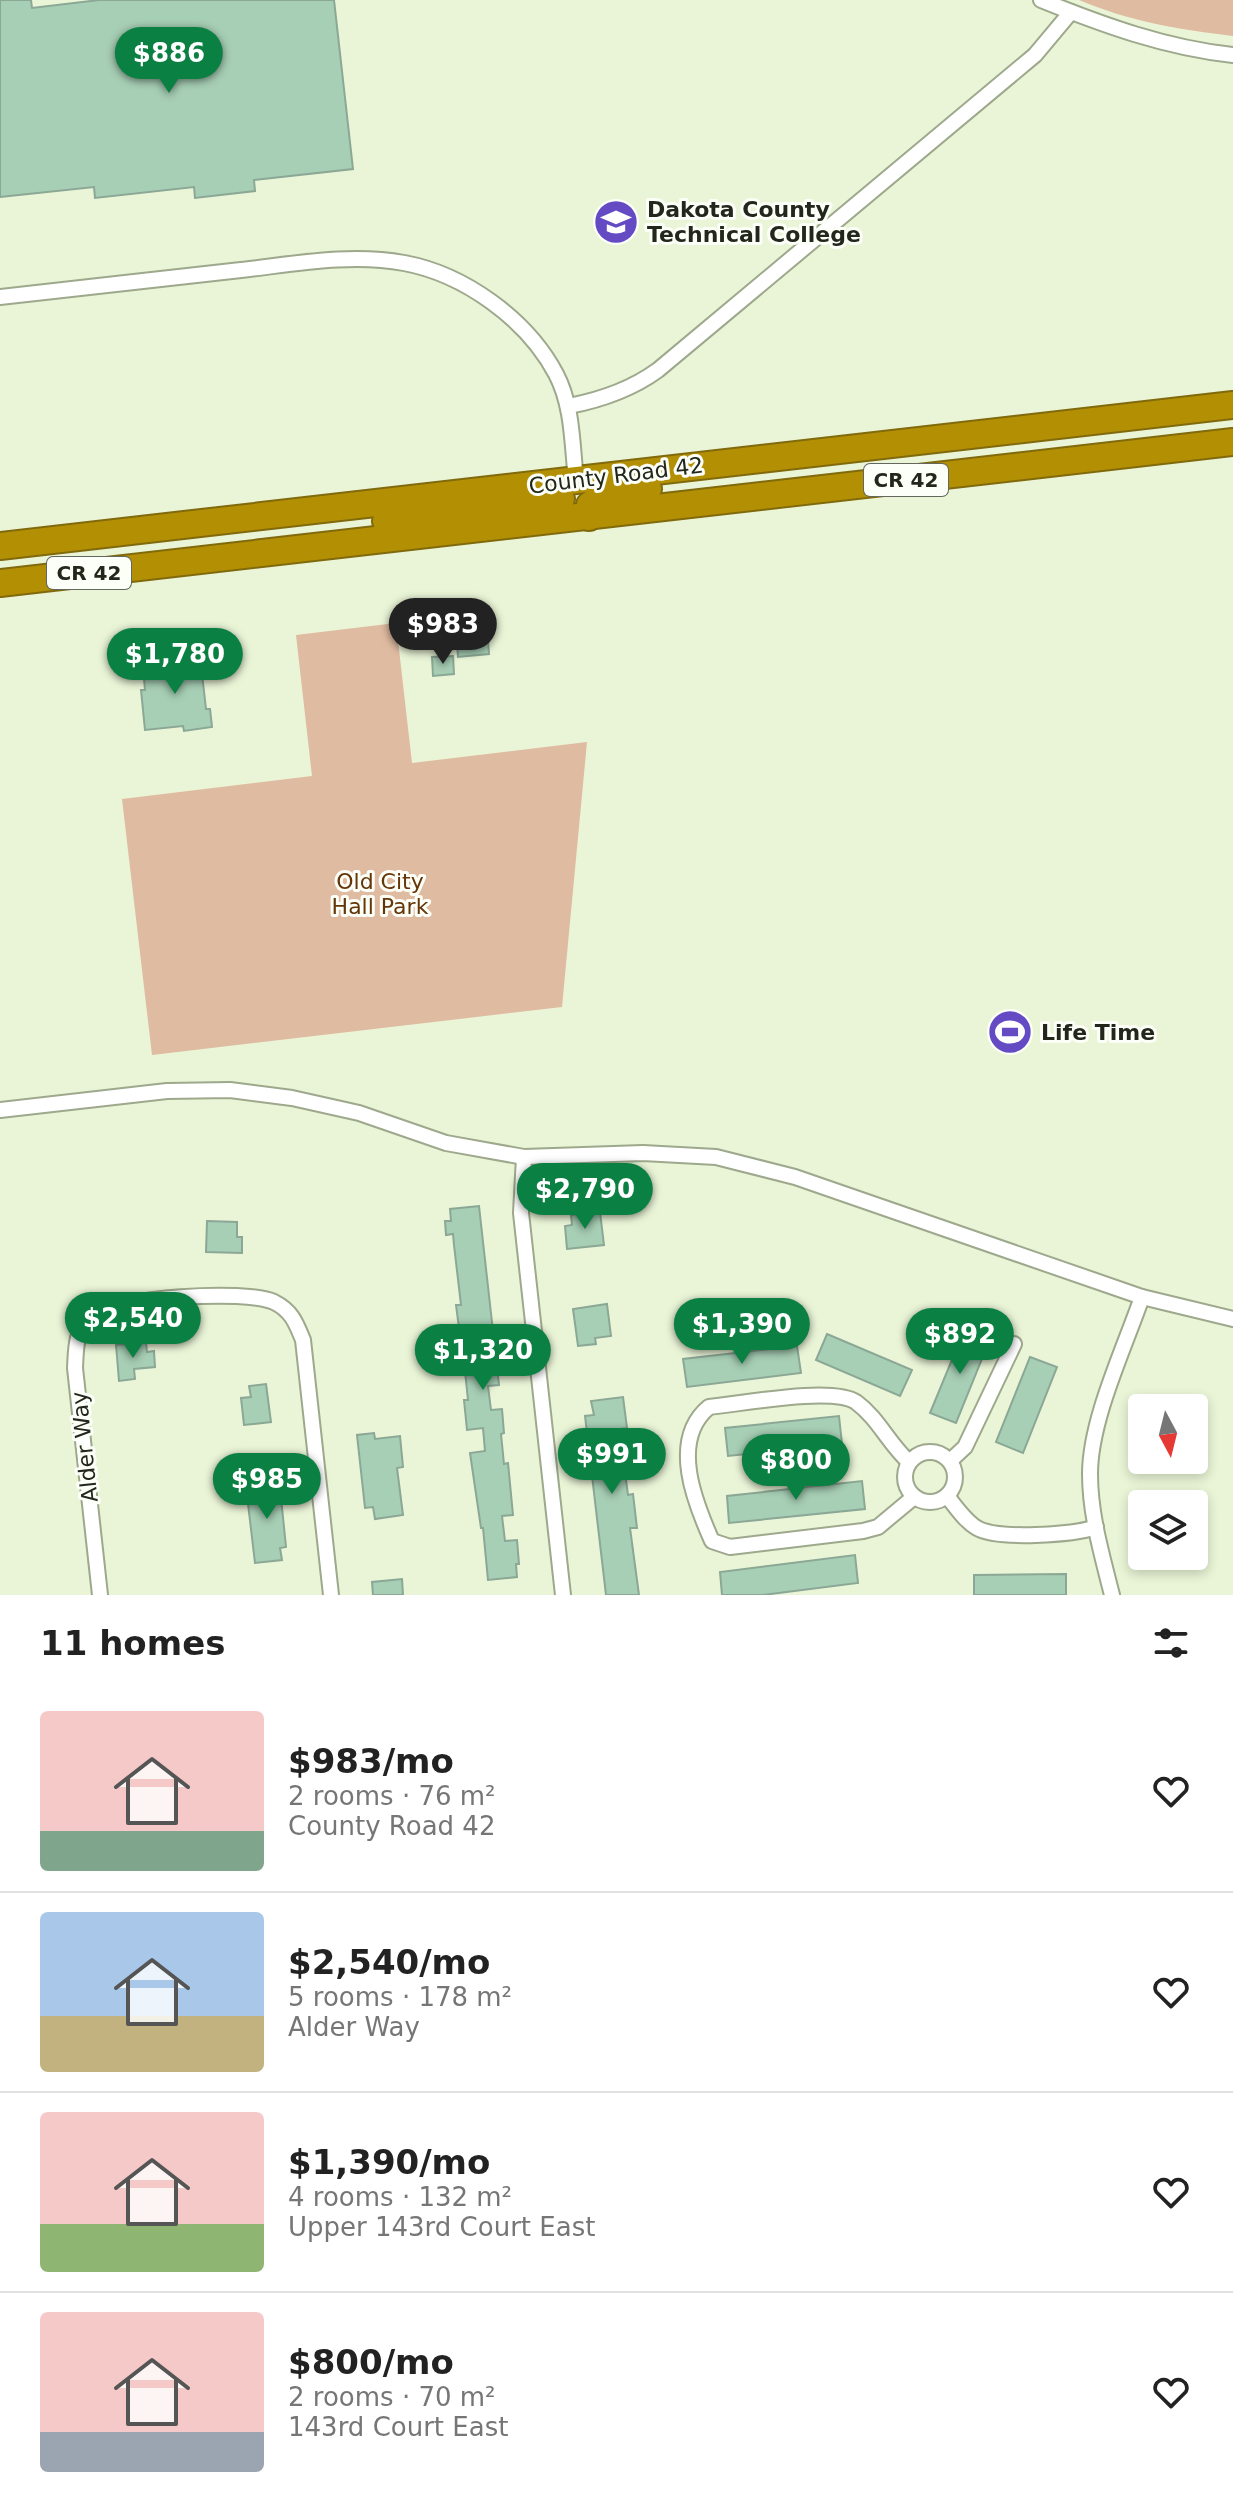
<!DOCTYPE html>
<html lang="en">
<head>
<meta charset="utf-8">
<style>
  :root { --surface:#fff; --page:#f2f2f2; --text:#222; --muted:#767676; --line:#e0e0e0; --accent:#0b8043 }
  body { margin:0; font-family:"DejaVu Sans",sans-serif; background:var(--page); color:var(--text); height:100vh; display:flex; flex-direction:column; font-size:30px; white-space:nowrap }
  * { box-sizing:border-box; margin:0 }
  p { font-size:26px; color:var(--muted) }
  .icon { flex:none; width:44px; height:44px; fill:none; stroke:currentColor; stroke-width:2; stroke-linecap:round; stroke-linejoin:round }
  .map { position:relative; height:1595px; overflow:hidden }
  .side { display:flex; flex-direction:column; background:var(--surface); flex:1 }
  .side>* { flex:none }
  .needle { width:52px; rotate:173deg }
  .fabs { position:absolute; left:1128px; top:1394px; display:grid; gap:16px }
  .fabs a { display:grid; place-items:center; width:80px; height:80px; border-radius:8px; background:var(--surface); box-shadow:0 4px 12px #0003; font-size:40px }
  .price { position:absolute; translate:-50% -68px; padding:0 18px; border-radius:28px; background:var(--accent); color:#fff; font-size:26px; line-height:52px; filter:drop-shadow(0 2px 4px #0008) }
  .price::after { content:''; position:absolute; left:50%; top:48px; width:24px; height:18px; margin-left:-12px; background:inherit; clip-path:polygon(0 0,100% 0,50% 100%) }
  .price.on { background:#222; color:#fff }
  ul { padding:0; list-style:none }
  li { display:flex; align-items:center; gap:24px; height:200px; padding:0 40px }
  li+li { border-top:2px solid var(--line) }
  li span { display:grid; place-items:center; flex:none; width:224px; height:160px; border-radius:8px; color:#555 }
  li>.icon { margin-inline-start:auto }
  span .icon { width:96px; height:96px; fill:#fffc; stroke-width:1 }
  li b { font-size:34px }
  h2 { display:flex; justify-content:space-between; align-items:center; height:96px; padding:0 40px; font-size:34px }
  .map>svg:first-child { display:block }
  .green { fill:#dfbba1 }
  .building { fill:#a7cfb5; stroke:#8ba795; stroke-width:2 }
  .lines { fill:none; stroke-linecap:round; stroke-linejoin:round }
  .street-casing { stroke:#9da88c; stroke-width:18 }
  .highway-casing { stroke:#806a0c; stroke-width:30 }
  .street { stroke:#fff; stroke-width:14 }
  .highway { stroke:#b38f04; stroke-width:26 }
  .labels { text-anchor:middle; stroke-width:6; stroke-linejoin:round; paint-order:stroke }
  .shield { fill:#fcfef8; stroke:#63675d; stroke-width:2 }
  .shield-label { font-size:20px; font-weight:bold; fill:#22261b }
  .poi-label { font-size:22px; font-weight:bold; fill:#22261b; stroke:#fcfef8; text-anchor:start }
  .street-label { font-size:22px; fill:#22261b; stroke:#fcfef8 }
  .park-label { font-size:22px; fill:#643608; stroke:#fcfef8 }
</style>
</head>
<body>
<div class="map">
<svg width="1233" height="1595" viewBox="0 0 1233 1595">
  <rect width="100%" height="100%" fill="#eaf5d7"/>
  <g class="green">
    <path d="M1079,0H1233V36C1181,30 1128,21 1079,0Z"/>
    <path d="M396,623L412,763L587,742L562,1007L152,1055L122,799L312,776L296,635Z"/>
  </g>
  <g class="building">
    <path d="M0,0H31L32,8L99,0H334L353,169L254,180L255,191L195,198L194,187L95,198L94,187L0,197Z"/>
    <path d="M487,627L489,654L458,657L456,630Z"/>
    <path d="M200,656L206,709H210L212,727L184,731L183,726L145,730L141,690H145L143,668L175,664V659Z"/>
    <path d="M453,656L454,674L433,676L432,657Z"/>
    <path d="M479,1206L499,1385L488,1386L491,1410L502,1409L504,1433L501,1434L504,1464L508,1463L513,1515L502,1516L505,1541L517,1540L519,1564H516L517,1577L488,1580L483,1528H481L470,1453L485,1451L483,1428L467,1430L464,1400H468L463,1352H469L467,1327L459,1328L456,1305H461L454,1245L453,1234L446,1235L445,1221H451L450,1209Z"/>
    <path d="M600,1212L604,1245L567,1249L565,1226L572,1225L571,1215Z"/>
    <path d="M207,1221L237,1222V1237H242V1253L206,1252Z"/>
    <path d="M607,1304L611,1336L595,1338L596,1344L578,1346L573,1309Z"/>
    <path d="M965,1328L990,1339L956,1423L930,1413Z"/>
    <path d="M827,1334L912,1370L900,1396L816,1360Z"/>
    <path d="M146,1342L147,1352L154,1351L155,1367L134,1369L135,1379L119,1381L116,1345Z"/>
    <path d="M797,1346L801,1373L687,1387L683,1359Z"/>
    <path d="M1030,1357L1057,1367L1023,1453L996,1442Z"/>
    <path d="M266,1384L271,1422L244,1425L241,1398L251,1397L249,1386Z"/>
    <path d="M623,1397L627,1428L619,1429L628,1495L633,1494L637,1528H630L639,1595H606L585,1416L594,1415L591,1401Z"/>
    <path d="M839,1416L842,1444L728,1456L725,1428Z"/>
    <path d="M374,1433L375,1439L400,1436L403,1467L397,1468L403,1515L375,1519L373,1507L365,1508L357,1435Z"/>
    <path d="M279,1478L286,1547L280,1548L282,1560L255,1563L246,1487L262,1486L261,1480Z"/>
    <path d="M862,1481L865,1509L729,1523L727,1496Z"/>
    <path d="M855,1555L858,1583L763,1595H722L720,1572Z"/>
    <path d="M1066,1574V1595H974V1575Z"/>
    <path d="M402,1579L403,1595H373L372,1582Z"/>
  </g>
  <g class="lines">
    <g class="street-casing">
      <g id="street">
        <path d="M1041,0C1103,25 1166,48 1233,55"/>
        <path d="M0,297C80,288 161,279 241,270C294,264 351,253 404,263C464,274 527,319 556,374C573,406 572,445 576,480"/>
        <path d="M569,406C600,400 632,389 658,370L1035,55L1071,12"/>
        <path d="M0,1110L167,1091L230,1090L292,1098L359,1113L446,1143L524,1157L643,1153L716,1157L795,1177L1142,1297L1233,1319"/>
        <path d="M524,1157L521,1213L563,1595"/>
        <circle cx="930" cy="1477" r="25"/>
        <path d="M950,1461L965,1447L1014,1344"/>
        <path d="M909,1462C889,1444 878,1418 856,1402C832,1386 741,1404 709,1407C669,1440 695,1503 712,1541L730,1547L863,1531L878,1527L914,1497"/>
        <path d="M947,1496C956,1507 965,1521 977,1528C998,1540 1073,1535 1096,1527"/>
        <path d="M100,1595L75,1368C76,1350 75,1330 91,1317C116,1297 245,1289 274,1302C292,1311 296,1323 303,1340L331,1595"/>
        <path d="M1112,1595C1102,1555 1090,1515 1090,1474C1090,1420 1124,1349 1142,1297"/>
      </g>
    </g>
    <g class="highway-casing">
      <g id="highway">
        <path d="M589,517L590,505L605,496L648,489"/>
        <path d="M386,521L561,499"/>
        <path d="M0,546L1233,405"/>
        <path d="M0,583L1233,442"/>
      </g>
    </g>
    <use href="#street" class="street"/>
    <use href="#highway" class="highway"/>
  </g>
  <defs>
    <g id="university-disc" transform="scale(2.3)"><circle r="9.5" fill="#644bc3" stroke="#fcfef8"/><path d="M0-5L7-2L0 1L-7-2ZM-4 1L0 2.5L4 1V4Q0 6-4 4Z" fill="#fff"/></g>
    <g id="stadium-disc" transform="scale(2.3)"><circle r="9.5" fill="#644bc3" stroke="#fcfef8"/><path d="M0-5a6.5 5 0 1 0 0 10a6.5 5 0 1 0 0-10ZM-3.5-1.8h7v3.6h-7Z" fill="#fff"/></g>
  </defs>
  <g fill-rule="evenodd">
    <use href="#university-disc" x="616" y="222"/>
    <use href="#stadium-disc" x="1010" y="1032"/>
  </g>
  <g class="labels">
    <g class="shield">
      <rect x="864" y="464" width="84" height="32" rx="6"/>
      <rect x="47" y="557" width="84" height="32" rx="6"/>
    </g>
    <g class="shield-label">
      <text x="906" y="487">CR 42</text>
      <text x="89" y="580">CR 42</text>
    </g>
    <g class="poi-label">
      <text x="647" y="217">Dakota County<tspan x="647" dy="25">Technical College</tspan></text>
      <text x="1041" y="1040">Life Time</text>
    </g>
    <g class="street-label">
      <text transform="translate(616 475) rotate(-7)" y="8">County Road 42</text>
      <text transform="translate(84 1447) rotate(-96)" y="8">Alder Way</text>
    </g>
    <g class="park-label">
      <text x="380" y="889">Old City<tspan x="380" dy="25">Hall Park</tspan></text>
    </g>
  </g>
</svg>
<div class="fabs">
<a><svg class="needle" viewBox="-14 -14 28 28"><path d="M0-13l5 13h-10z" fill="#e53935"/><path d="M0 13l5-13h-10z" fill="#767676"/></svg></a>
<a><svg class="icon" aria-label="layers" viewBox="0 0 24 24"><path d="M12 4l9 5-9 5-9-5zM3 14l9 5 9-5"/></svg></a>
</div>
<b class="price" style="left:169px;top:95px">$886</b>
<b class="price on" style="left:443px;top:666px">$983</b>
<b class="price" style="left:175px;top:696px">$1,780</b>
<b class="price" style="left:585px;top:1231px">$2,790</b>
<b class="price" style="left:133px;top:1360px">$2,540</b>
<b class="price" style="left:742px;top:1366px">$1,390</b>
<b class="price" style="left:960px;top:1376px">$892</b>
<b class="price" style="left:483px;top:1392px">$1,320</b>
<b class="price" style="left:612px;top:1496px">$991</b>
<b class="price" style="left:796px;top:1502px">$800</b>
<b class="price" style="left:267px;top:1521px">$985</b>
</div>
<section class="side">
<h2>11 homes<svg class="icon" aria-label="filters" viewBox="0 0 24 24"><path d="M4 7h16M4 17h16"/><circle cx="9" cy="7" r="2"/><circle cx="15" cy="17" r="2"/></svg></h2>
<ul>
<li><span style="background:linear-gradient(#f6c9c9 75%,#7fa58c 0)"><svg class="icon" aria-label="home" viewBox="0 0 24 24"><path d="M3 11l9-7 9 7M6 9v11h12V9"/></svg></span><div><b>$983/mo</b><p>2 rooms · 76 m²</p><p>County Road 42</p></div><svg class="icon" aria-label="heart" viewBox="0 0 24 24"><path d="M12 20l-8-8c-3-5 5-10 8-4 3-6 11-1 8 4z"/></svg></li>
<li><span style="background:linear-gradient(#a9c7e8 65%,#c2b280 0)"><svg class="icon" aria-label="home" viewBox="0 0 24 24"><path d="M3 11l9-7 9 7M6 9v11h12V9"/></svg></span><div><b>$2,540/mo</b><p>5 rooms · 178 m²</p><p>Alder Way</p></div><svg class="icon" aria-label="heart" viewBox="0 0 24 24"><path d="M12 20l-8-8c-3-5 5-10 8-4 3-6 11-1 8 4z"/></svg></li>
<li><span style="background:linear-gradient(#f6c9c9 70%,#8fb573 0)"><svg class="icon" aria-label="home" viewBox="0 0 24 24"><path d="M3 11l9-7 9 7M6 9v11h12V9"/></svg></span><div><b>$1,390/mo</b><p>4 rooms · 132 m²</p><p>Upper 143rd Court East</p></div><svg class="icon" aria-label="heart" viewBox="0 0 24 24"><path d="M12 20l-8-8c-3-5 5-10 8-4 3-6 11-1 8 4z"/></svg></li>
<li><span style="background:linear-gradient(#f6c9c9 75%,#9aa5b1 0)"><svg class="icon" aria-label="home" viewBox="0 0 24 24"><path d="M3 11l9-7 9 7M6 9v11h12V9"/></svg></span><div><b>$800/mo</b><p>2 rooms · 70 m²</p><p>143rd Court East</p></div><svg class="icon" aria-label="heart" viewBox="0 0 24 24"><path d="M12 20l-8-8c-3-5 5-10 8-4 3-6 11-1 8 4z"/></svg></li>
</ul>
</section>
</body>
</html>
